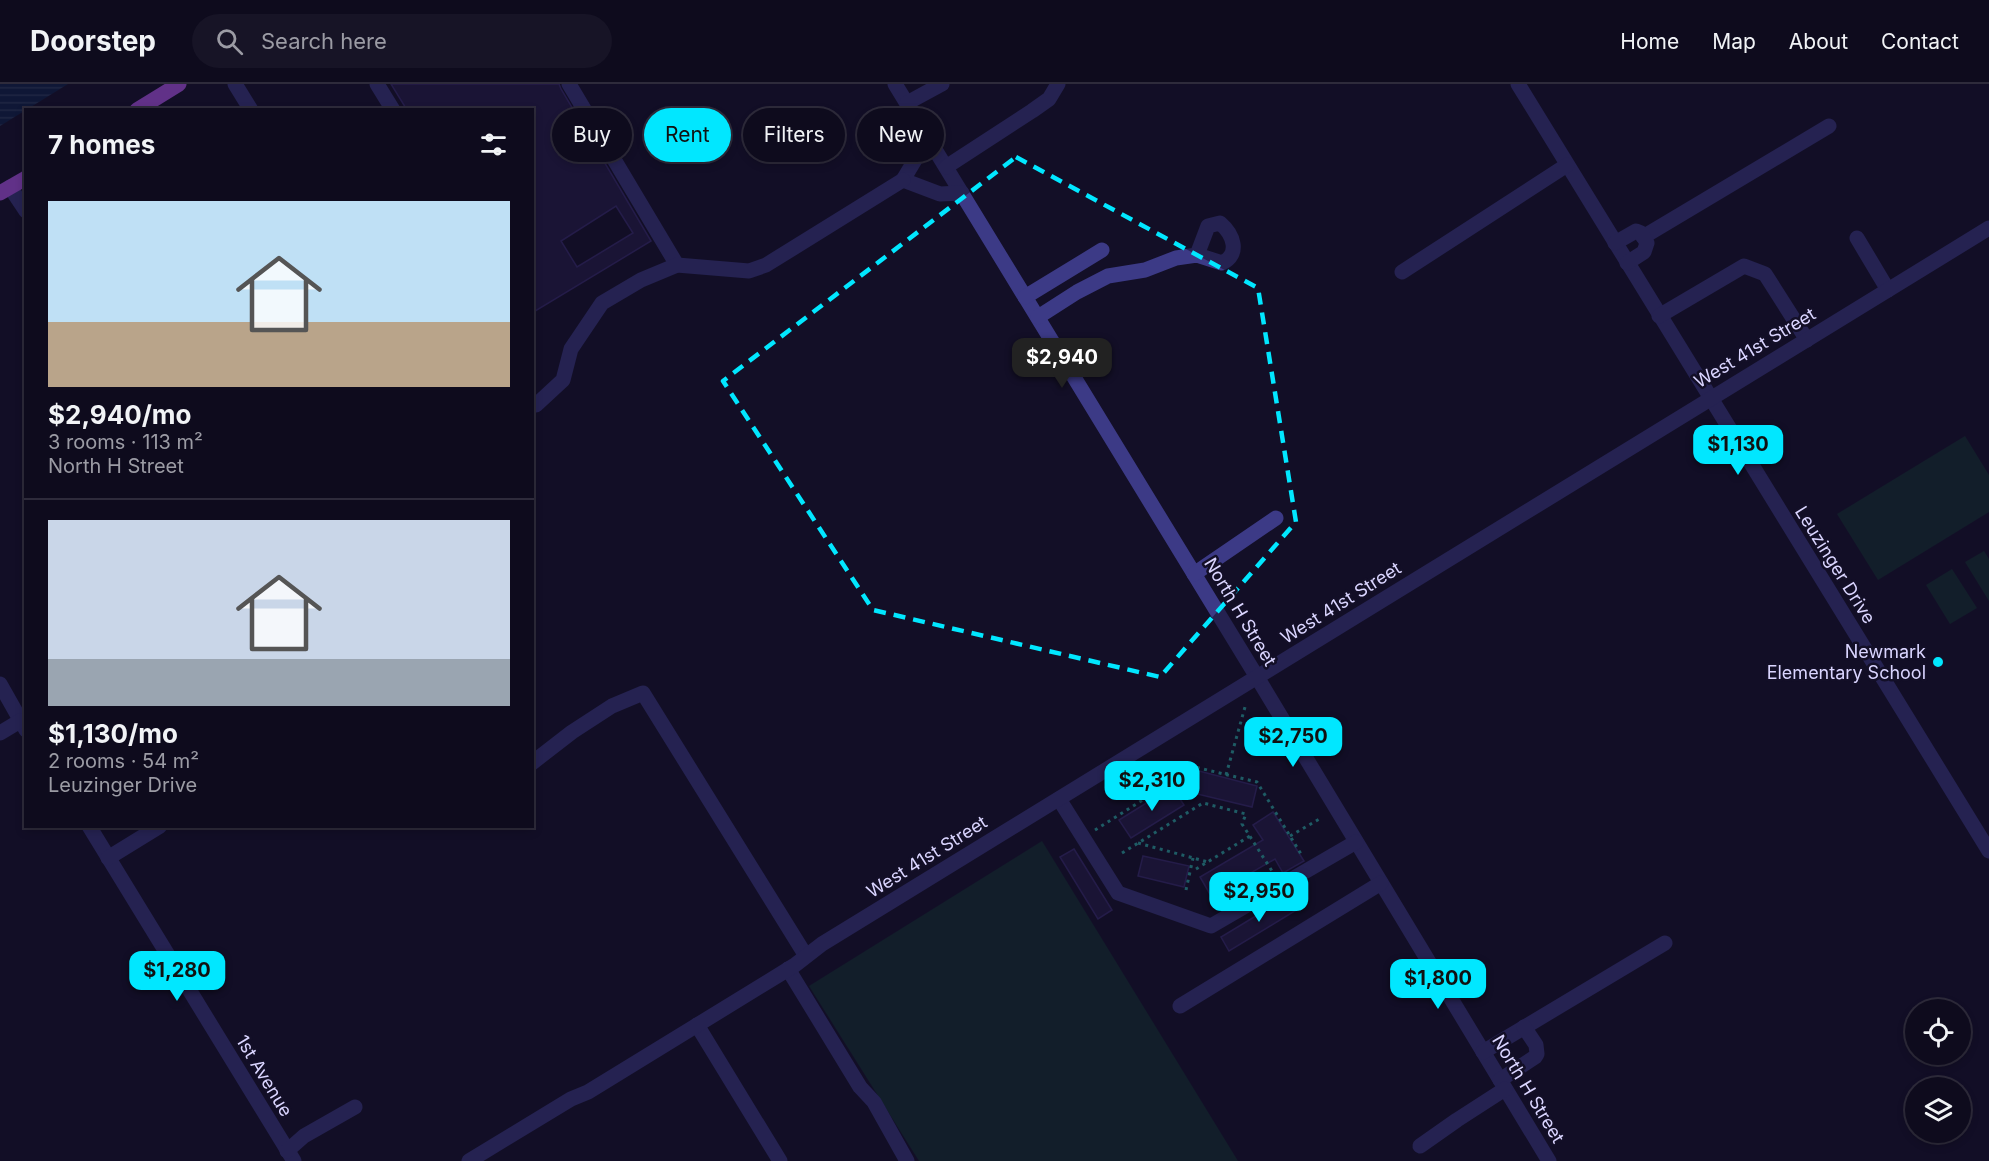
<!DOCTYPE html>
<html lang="en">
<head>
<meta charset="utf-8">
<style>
  :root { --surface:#0e0b1d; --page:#171426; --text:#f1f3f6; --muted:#9b9ba4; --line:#2e2b3b; --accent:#01e7ff }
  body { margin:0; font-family:Inter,sans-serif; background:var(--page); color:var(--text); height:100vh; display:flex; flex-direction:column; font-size:22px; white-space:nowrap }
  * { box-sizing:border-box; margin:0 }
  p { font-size:20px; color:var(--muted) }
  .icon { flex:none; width:33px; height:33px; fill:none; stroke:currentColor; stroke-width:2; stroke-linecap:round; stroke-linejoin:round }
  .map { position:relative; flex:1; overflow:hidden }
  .side { position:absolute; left:24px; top:24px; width:510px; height:720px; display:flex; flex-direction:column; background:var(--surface); border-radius:0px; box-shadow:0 3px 9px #0003,0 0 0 2px var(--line) }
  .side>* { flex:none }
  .banner { position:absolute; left:552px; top:24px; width:570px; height:54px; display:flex; gap:12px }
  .controls { position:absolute; left:1905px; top:915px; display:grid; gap:12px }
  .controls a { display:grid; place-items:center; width:66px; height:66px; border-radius:50%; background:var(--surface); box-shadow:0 3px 9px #0003,0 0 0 2px var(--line); font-size:30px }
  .price { position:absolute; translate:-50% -51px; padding:0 14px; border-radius:12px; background:var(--accent); color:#111; font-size:20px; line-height:39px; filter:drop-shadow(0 2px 3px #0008) }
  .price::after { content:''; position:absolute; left:50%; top:36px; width:18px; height:14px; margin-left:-9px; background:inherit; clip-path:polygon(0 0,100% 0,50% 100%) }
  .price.selected { background:#222; color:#fff }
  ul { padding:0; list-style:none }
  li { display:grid; align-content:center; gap:12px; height:318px; padding:0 24px }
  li+li { border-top:2px solid var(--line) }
  li span { display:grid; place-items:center; height:186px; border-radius:0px; color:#555 }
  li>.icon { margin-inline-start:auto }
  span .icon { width:108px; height:108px; fill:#fffc; stroke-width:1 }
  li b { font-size:26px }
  h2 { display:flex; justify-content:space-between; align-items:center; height:72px; padding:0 24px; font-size:26px }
  .chip { padding:0 21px; border-radius:27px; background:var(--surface); box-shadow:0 3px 9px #0003,0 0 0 2px var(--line); font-size:21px; line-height:54px }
  .chip.selected { background:var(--accent); color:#111 }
  header { display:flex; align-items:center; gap:36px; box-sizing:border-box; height:84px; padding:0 30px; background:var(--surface); border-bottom:2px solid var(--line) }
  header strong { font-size:28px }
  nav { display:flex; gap:33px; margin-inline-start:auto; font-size:21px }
  .search { width:420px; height:54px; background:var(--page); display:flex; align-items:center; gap:15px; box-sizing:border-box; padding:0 21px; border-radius:33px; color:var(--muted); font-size:22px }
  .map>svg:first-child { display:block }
  .grass { fill:#123130 }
  .water { fill:url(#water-rules) }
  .building { fill:#241b48; stroke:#3b2d74; stroke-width:1.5; fill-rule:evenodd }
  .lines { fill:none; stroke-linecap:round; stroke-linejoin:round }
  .path { stroke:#2ebab1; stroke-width:3; stroke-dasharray:3 4.5; stroke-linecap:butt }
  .minor { stroke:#3c3a86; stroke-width:15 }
  .major { stroke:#c15cff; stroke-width:15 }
  .marked { fill:none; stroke:#01e7ff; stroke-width:4.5; stroke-dasharray:12 8; stroke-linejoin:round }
  .poi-dot { fill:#01e7ff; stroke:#130f27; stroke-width:2 }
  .labels { text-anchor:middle; stroke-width:5; stroke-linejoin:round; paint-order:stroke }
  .street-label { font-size:18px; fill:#dad5ff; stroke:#130f27 }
  .poi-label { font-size:18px; fill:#dad5ff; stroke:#130f27; text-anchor:end }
</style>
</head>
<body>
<header>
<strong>Doorstep</strong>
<div class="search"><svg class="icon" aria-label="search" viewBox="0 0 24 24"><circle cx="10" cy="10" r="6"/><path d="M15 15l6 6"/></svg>Search here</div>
<nav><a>Home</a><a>Map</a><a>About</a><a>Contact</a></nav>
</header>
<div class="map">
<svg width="1989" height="1077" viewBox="0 0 1989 1077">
  <defs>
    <pattern id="water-rules" width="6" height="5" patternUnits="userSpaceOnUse" patternTransform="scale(1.5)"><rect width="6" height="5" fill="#0c234a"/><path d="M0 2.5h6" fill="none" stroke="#2f4265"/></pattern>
  </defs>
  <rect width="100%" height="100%" fill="#130f27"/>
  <g class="grass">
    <path d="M1965,352L1989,391V428L1878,496L1837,430Z"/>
    <path d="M1984,467L1989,475V517L1965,478Z"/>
    <path d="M1952,485L1977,524L1950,540L1926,501Z"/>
    <path d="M1042,757L1238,1077H919L809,902Z"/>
  </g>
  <path class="water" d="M0,0H68L0,42Z"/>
  <g class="building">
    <path d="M391,0H559L561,5L651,157L532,229V26H407ZM616,122L633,149L577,183L561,157Z"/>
    <path d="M1199,687L1257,702L1252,723L1193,709Z"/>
    <path d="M1172,703L1184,721L1131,754L1119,736Z"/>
    <path d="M1273,728L1304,777L1283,789L1275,775L1211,812L1200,793L1263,756L1253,741Z"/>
    <path d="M1074,765L1112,826L1098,835L1060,773Z"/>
    <path d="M1143,772L1189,782L1184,803L1138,792Z"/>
    <path d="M1289,812L1298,825L1229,867L1221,853Z"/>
  </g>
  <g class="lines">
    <g class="path">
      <path d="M1226,691L1245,623"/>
      <path d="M1128,692L1143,716"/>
      <path d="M1095,746L1195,683L1257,698L1301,770"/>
      <path d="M1290,752L1321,734"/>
      <path d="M1138,759L1208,778"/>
      <path d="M1122,769L1203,719L1246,730L1242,740L1272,787"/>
      <path d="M1196,785L1250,752"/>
      <path d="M1186,806L1193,774"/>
    </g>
    <g class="minor">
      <path d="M235,0L251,26"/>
      <path d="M377,0L393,26"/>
      <path d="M569,0L677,181"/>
      <path d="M895,0L1257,593L1549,1077"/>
      <path d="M1518,0L1989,767"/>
      <path d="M907,19L942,0"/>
      <path d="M928,54L903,96L940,110L962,109"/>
      <path d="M946,83L1032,27L1049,15L1058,0"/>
      <path d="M10,103L26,127"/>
      <path d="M1643,153L1829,42"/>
      <path d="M1857,154L1888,206"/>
      <path d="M1615,159L1636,147L1641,149L1647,159L1644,168L1627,179"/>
      <path d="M1402,188L1567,81"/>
      <path d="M1025,213L1102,166"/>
      <path d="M1659,232L1744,182L1765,190L1807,256"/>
      <path d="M1038,233L1077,208L1108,192L1145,186L1176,174L1197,171L1222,179C1241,170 1233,150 1220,139L1208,142L1197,171"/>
      <path d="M536,321L563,296L571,265L602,219L641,196L677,181L749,187L766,181L903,96"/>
      <path d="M1194,490L1276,434"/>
      <path d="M0,600L26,646"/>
      <path d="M0,649L20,637"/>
      <path d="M532,679L572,648L612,622L643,609L806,872"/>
      <path d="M1059,715L1118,809L1211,842L1356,758"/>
      <path d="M89,742L294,1077"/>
      <path d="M108,774L160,742"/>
      <path d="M788,885L860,1003L874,1018L907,1077"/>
      <path d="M1180,922L1381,799"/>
      <path d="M697,941L780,1077"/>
      <path d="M1483,968L1665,859"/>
      <path d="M1500,996L1535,973L1537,970L1536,961L1524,943"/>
      <path d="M1420,1062L1457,1036L1505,1005"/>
      <path d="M287,1067L304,1052L355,1023"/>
      <path d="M469,1077L571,1015L588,1008L795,881L822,860L1989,144"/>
    </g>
    <g class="major">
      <path d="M137,26L179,0"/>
      <path d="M0,109L26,94"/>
    </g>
  </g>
  <path d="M0 0H1989V1077H0ZM1016,73L1258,204L1296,438L1160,593L873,526L723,297Z" fill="#130f27" fill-opacity=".55" fill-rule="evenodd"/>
  <path class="marked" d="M1016,73L1258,204L1296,438L1160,593L873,526L723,297Z"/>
  <circle class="poi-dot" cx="1938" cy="578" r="6"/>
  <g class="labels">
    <g class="street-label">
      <text transform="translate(1755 264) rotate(-31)" y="6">West 41st Street</text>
      <text transform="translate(1835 481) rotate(58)" y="6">Leuzinger Drive</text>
      <text transform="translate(1341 519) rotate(-32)" y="6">West 41st Street</text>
      <text transform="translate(1240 528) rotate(59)" y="6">North H Street</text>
      <text transform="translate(927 773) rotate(-32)" y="6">West 41st Street</text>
      <text transform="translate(264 992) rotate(59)" y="6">1st Avenue</text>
      <text transform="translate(1528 1005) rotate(59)" y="6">North H Street</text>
    </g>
    <g class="poi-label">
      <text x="1926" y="574">Newmark<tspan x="1926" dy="21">Elementary School</tspan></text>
    </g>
  </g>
</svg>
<div class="controls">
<a><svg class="icon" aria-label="locate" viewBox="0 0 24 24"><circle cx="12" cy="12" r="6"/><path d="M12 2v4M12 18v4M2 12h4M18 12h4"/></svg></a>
<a><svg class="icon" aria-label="layers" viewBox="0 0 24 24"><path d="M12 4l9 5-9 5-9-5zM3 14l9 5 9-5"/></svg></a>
</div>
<b class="price selected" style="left:1062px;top:305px">$2,940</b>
<b class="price" style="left:1738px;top:392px">$1,130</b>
<b class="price" style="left:1293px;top:684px">$2,750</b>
<b class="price" style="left:1152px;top:728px">$2,310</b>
<b class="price" style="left:1259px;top:839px">$2,950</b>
<b class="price" style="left:177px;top:918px">$1,280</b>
<b class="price" style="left:1438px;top:926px">$1,800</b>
<div class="banner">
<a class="chip">Buy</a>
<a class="chip selected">Rent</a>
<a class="chip">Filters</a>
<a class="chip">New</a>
</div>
<section class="side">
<h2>7 homes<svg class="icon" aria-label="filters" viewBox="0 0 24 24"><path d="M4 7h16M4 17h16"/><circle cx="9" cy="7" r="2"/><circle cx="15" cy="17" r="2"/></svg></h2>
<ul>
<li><span style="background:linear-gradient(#bfe0f5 65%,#b9a48a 0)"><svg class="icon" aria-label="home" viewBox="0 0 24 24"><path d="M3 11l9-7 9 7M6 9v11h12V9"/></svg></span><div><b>$2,940/mo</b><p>3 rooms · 113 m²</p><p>North H Street</p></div></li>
<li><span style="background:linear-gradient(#c9d6e8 75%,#9aa5b1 0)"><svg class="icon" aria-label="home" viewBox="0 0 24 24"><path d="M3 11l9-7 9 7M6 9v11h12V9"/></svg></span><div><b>$1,130/mo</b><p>2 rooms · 54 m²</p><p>Leuzinger Drive</p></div></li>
</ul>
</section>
</div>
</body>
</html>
